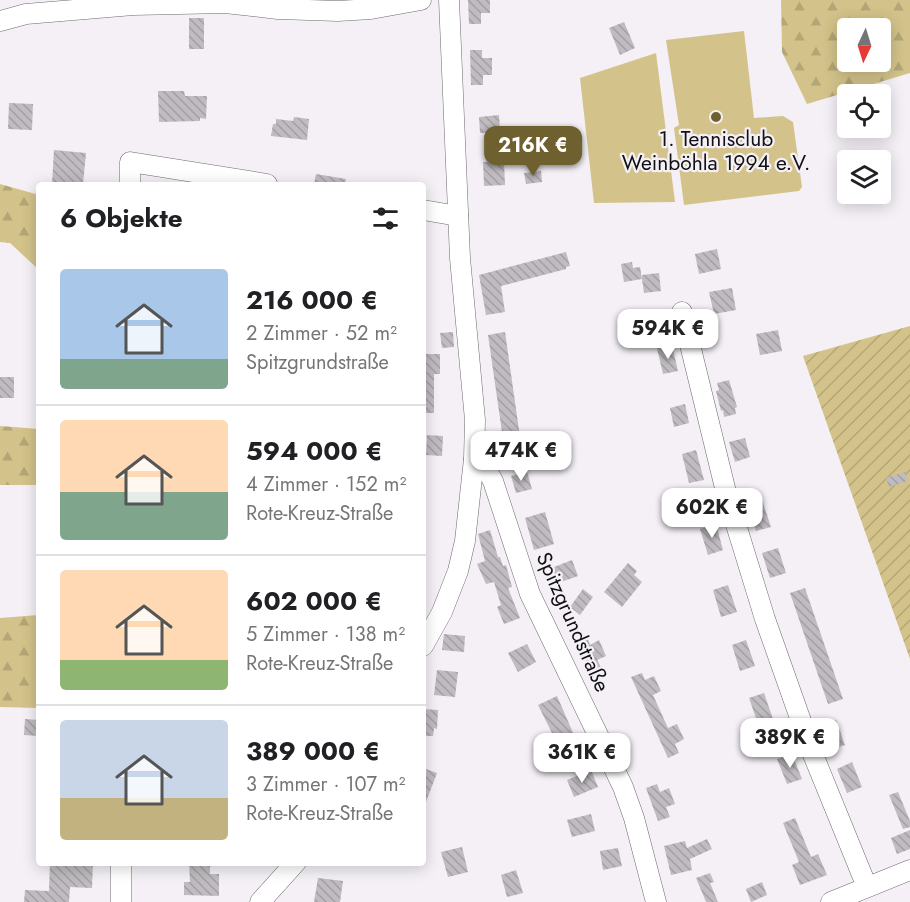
<!DOCTYPE html>
<html lang="de">
<head>
<meta charset="utf-8">
<style>
  :root { --surface:#fff; --page:#f2f2f2; --text:#202124; --muted:#757577; --line:#e0e0e0; --accent:#6f612f }
  body { margin:0; font-family:Jost,sans-serif; background:var(--page); color:var(--text); height:100vh; display:flex; flex-direction:column; font-size:22px; white-space:nowrap }
  * { box-sizing:border-box; margin:0 }
  p { font-size:20px; color:var(--muted) }
  .icon { flex:none; width:33px; height:33px; fill:none; stroke:currentColor; stroke-width:2; stroke-linecap:round; stroke-linejoin:round }
  .map { position:relative; flex:1; overflow:hidden }
  .side { position:absolute; left:36px; top:182px; width:390px; height:684px; display:flex; flex-direction:column; background:var(--surface); border-radius:6px; box-shadow:0 3px 15px #0003 }
  .side>* { flex:none }
  .needle { width:39px; rotate:184deg }
  .fabs { position:absolute; left:837px; top:18px; display:grid; gap:12px }
  .fabs a { display:grid; place-items:center; width:54px; height:54px; border-radius:6px; background:var(--surface); box-shadow:0 3px 15px #0003; font-size:30px }
  .price { position:absolute; translate:-50% -51px; padding:0 14px; border-radius:12px; background:#fff; color:#222; font-size:20px; line-height:39px; filter:drop-shadow(0 2px 3px #0008) }
  .price::after { content:''; position:absolute; left:50%; top:36px; width:18px; height:14px; margin-left:-9px; background:inherit; clip-path:polygon(0 0,100% 0,50% 100%) }
  .price.selected { background:var(--accent); color:#fff }
  ul { padding:0; list-style:none }
  li { display:flex; align-items:center; gap:18px; height:150px; padding:0 24px }
  li+li { border-top:2px solid var(--line) }
  li span { display:grid; place-items:center; flex:none; width:168px; height:120px; border-radius:6px; color:#555 }
  li>.icon { margin-inline-start:auto }
  span .icon { width:72px; height:72px; fill:#fffc; stroke-width:1 }
  li b { font-size:26px }
  h2 { display:flex; justify-content:space-between; align-items:center; height:72px; padding:0 24px; font-size:26px }
  .map>svg:first-child { display:block }
  .grass { fill:#d3c38a }
  .forest { fill:url(#forest-firs); fill-rule:evenodd }
  .garden { fill:url(#garden-furrows) }
  .building { fill:url(#building-back-hatch) }
  .lines { fill:none; stroke-linecap:round; stroke-linejoin:round }
  .minor-casing { stroke:#6e6a6f; stroke-width:21 }
  .minor { stroke:#fff; stroke-width:20 }
  .poi-dot { fill:#6f612f; stroke:#f4f0f6; stroke-width:2 }
  .labels { text-anchor:middle; stroke-width:4.5; stroke-linejoin:round; paint-order:stroke }
  .poi-label { font-size:21px; fill:#111012; stroke:#f4f0f6 }
  .street-label { font-size:21px; fill:#111012; stroke:#f4f0f6 }
</style>
</head>
<body>
<div class="map">
<svg width="910" height="902" viewBox="0 0 910 902">
  <defs>
    <pattern id="forest-firs" width="22" height="20" patternUnits="userSpaceOnUse" patternTransform="scale(1.5)"><rect width="22" height="20" fill="#d3c38a"/><path d="M5 1l3.5 6h-7zM16 11l3.5 6h-7z" fill="#b4a676"/></pattern>
    <pattern id="garden-furrows" width="10" height="10" patternUnits="userSpaceOnUse" patternTransform="scale(1.5)"><rect width="10" height="10" fill="#d3c38a"/><path d="M-1 1l2-2M0 10L10 0M9 11l2-2" fill="none" stroke="#b4a676"/></pattern>
    <pattern id="building-back-hatch" width="6" height="6" patternUnits="userSpaceOnUse" patternTransform="scale(1.5)"><rect width="6" height="6" fill="#bfbbc0"/><path d="M-1 5l2 2M0 0l6 6M5-1l2 2" fill="none" stroke="#a3a0a4"/></pattern>
  </defs>
  <rect width="100%" height="100%" fill="#f4f0f6"/>
  <g class="grass">
    <path d="M744,31L754,118L783,116L793,122L802,187L799,191L684,205L674,128L679,125L666,40Z"/>
    <path d="M656,53L675,202L594,203L580,78Z"/>
  </g>
  <g class="forest">
    <path d="M781,0H910V73L807,104L782,52ZM880,28V62H848V28Z"/>
    <path d="M0,184L39,195V270L10,243L0,242Z"/>
    <path d="M0,426L39,429L36,485H0Z"/>
    <path d="M39,615V708L0,707V618Z"/>
  </g>
  <path class="garden" d="M910,326V659L803,356Z"/>
  <g class="building">
    <path d="M468,0H490V13H481V24H469Z"/>
    <rect x="189" y="18" width="15" height="31"/>
    <path d="M624,22L635,48L620,55L609,28Z"/>
    <path d="M470,50H482V58H492V75H483V85H471Z"/>
    <path d="M158,91H184L185,96H207L206,119L200,118V121L159,122Z"/>
    <path d="M9,103L33,104L32,130L8,129Z"/>
    <path d="M499,115L500,132L480,133L479,117Z"/>
    <path d="M294,117L309,119L307,140L271,136L273,124H276V119L293,121Z"/>
    <path d="M54,150L86,153L83,184H52Z"/>
    <path d="M504,161L505,185L484,186L483,162Z"/>
    <path d="M541,171L542,182L526,184L524,173Z"/>
    <path d="M316,174L346,179L345,184H314Z"/>
    <path d="M717,249L721,269L699,274L695,254Z"/>
    <path d="M566,252L570,266L566,267V269L501,286L505,312L486,315L479,275Z"/>
    <path d="M632,262L633,268L640,267L642,279V275L659,273L661,291L644,293L642,279L624,282L621,264Z"/>
    <path d="M732,288L736,310L714,314L709,292Z"/>
    <path d="M778,330L782,351L760,355L756,334Z"/>
    <path d="M453,332L454,347L442,348L440,333Z"/>
    <path d="M505,332L522,451L505,453L488,335Z"/>
    <path d="M672,345L678,371L663,374L657,348Z"/>
    <path d="M423,354H440V374H434V413H423Z"/>
    <rect x="0" y="377" width="14" height="21"/>
    <path d="M729,380L737,407L735,408L736,414L724,417L723,410L721,411L716,391L719,390L717,383Z"/>
    <path d="M685,404L689,423L674,427L670,408Z"/>
    <path d="M427,435L443,436L442,456L426,455Z"/>
    <path d="M745,438L750,457L735,462L729,442Z"/>
    <path d="M696,450L704,480L689,483L682,454Z"/>
    <path d="M527,472L532,489L516,493L511,476Z"/>
    <path d="M905,472L908,481L889,487L886,478Z"/>
    <path d="M762,500L771,527L756,531L748,504Z"/>
    <path d="M545,512L554,544L534,550L525,518Z"/>
    <path d="M716,524L723,550L708,555L700,529Z"/>
    <path d="M490,530L498,557H500L503,566L506,565L512,587L508,588L520,618L504,624L497,607L501,605L494,582L486,584L477,564L485,561L478,534Z"/>
    <path d="M778,548L786,573L770,578L762,553Z"/>
    <path d="M572,560L578,576L555,584L549,569Z"/>
    <path d="M628,563L637,571L634,575L642,582L622,607L604,592Z"/>
    <path d="M728,585L737,612L721,617L713,590Z"/>
    <path d="M805,588L843,699L828,704L790,593Z"/>
    <path d="M583,589L593,597L580,615L570,607Z"/>
    <path d="M444,634L465,636L464,652L442,650Z"/>
    <path d="M587,637L590,645L599,640L606,656L597,660L602,669L591,674L576,642Z"/>
    <path d="M746,640L755,666L740,671L732,645Z"/>
    <path d="M527,644L536,662L518,672L508,653Z"/>
    <path d="M437,670L458,672L455,697L434,695Z"/>
    <path d="M642,673L645,680L654,676L661,691L653,695L668,728L677,724L684,739L675,744L679,753L668,758L631,677Z"/>
    <path d="M764,693L773,719L758,724L749,698Z"/>
    <path d="M557,696L581,751L565,758L560,748L539,756L534,745L554,737L538,705Z"/>
    <path d="M423,709L438,710L437,729L434,728L433,736H423Z"/>
    <path d="M25,719L39,720V736L24,735Z"/>
    <path d="M836,720L845,745L830,750L820,726Z"/>
    <path d="M792,754L802,779L787,784L777,759Z"/>
    <path d="M852,762L862,787L847,793L837,769Z"/>
    <path d="M423,768L437,773L424,807H423Z"/>
    <path d="M591,770L598,787L574,797L567,780Z"/>
    <path d="M657,784L660,792L669,788L675,804L666,807L670,817L658,821L646,788Z"/>
    <path d="M898,792L910,821V827L903,829L889,795Z"/>
    <path d="M591,814L595,831L572,837L567,820Z"/>
    <path d="M795,818L811,857L818,854L827,875L800,885L792,865L799,862L783,823Z"/>
    <path d="M910,830V849L897,854L891,838Z"/>
    <path d="M707,839L712,849L690,859L692,870L671,875L664,846L685,841L687,848Z"/>
    <path d="M462,847L468,872L448,877L441,852Z"/>
    <path d="M618,848L622,866L603,870L600,851Z"/>
    <path d="M50,862H93L92,888L70,887L69,902H24L25,890L49,891Z"/>
    <path d="M189,862H210V874H219V896L184,895V882H190Z"/>
    <path d="M516,870L523,893L507,897L501,875Z"/>
    <path d="M710,873L714,882L710,883L718,902H706L696,878Z"/>
    <path d="M318,878L343,881L340,902H314Z"/>
    <path d="M762,882L767,895L751,902L746,889Z"/>
  </g>
  <g class="lines">
    <g class="minor-casing">
      <g id="minor">
        <path d="M0,21L26,14L133,5L225,3L278,9L338,11L371,9L421,0"/>
        <path d="M130,184V162L267,184"/>
        <path d="M423,210L458,216"/>
        <path d="M682,312L726,492L765,619L812,752L867,887"/>
        <path d="M474,459L488,472L493,481L530,594L623,787L634,818L656,902"/>
        <path d="M423,646L442,612L458,571L465,541L474,459L475,420L460,258L449,0"/>
        <path d="M121,902V862"/>
        <path d="M260,902L296,862"/>
        <path d="M831,902L910,870"/>
      </g>
    </g>
    <use href="#minor" class="minor"/>
  </g>
  <circle class="poi-dot" cx="716" cy="117" r="6"/>
  <g class="labels">
    <g class="poi-label">
      <text x="716" y="146">1. Tennisclub<tspan x="716" dy="24">Weinböhla 1994 e.V.</tspan></text>
    </g>
    <g class="street-label">
      <text transform="translate(573 622) rotate(66)" y="7">Spitzgrundstraße</text>
    </g>
  </g>
</svg>
<div class="fabs">
<a><svg class="needle" viewBox="-14 -14 28 28"><path d="M0-13l5 13h-10z" fill="#e53935"/><path d="M0 13l5-13h-10z" fill="#757577"/></svg></a>
<a><svg class="icon" aria-label="locate" viewBox="0 0 24 24"><circle cx="12" cy="12" r="6"/><path d="M12 2v4M12 18v4M2 12h4M18 12h4"/></svg></a>
<a><svg class="icon" aria-label="layers" viewBox="0 0 24 24"><path d="M12 4l9 5-9 5-9-5zM3 14l9 5 9-5"/></svg></a>
</div>
<b class="price selected" style="left:533px;top:177px">216K €</b>
<b class="price" style="left:668px;top:360px">594K €</b>
<b class="price" style="left:521px;top:482px">474K €</b>
<b class="price" style="left:712px;top:539px">602K €</b>
<b class="price" style="left:790px;top:769px">389K €</b>
<b class="price" style="left:582px;top:784px">361K €</b>
<section class="side">
<h2>6 Objekte<svg class="icon" aria-label="filters" viewBox="0 0 24 24"><path d="M4 7h16M4 17h16"/><circle cx="9" cy="7" r="2"/><circle cx="15" cy="17" r="2"/></svg></h2>
<ul>
<li><span style="background:linear-gradient(#a9c7e8 75%,#7fa58c 0)"><svg class="icon" aria-label="home" viewBox="0 0 24 24"><path d="M3 11l9-7 9 7M6 9v11h12V9"/></svg></span><div><b>216 000 €</b><p>2 Zimmer · 52 m²</p><p>Spitzgrundstraße</p></div></li>
<li><span style="background:linear-gradient(#ffd9b3 60%,#7fa58c 0)"><svg class="icon" aria-label="home" viewBox="0 0 24 24"><path d="M3 11l9-7 9 7M6 9v11h12V9"/></svg></span><div><b>594 000 €</b><p>4 Zimmer · 152 m²</p><p>Rote-Kreuz-Straße</p></div></li>
<li><span style="background:linear-gradient(#ffd9b3 75%,#8fb573 0)"><svg class="icon" aria-label="home" viewBox="0 0 24 24"><path d="M3 11l9-7 9 7M6 9v11h12V9"/></svg></span><div><b>602 000 €</b><p>5 Zimmer · 138 m²</p><p>Rote-Kreuz-Straße</p></div></li>
<li><span style="background:linear-gradient(#c9d6e8 65%,#c2b280 0)"><svg class="icon" aria-label="home" viewBox="0 0 24 24"><path d="M3 11l9-7 9 7M6 9v11h12V9"/></svg></span><div><b>389 000 €</b><p>3 Zimmer · 107 m²</p><p>Rote-Kreuz-Straße</p></div></li>
</ul>
</section>
</div>
</body>
</html>
